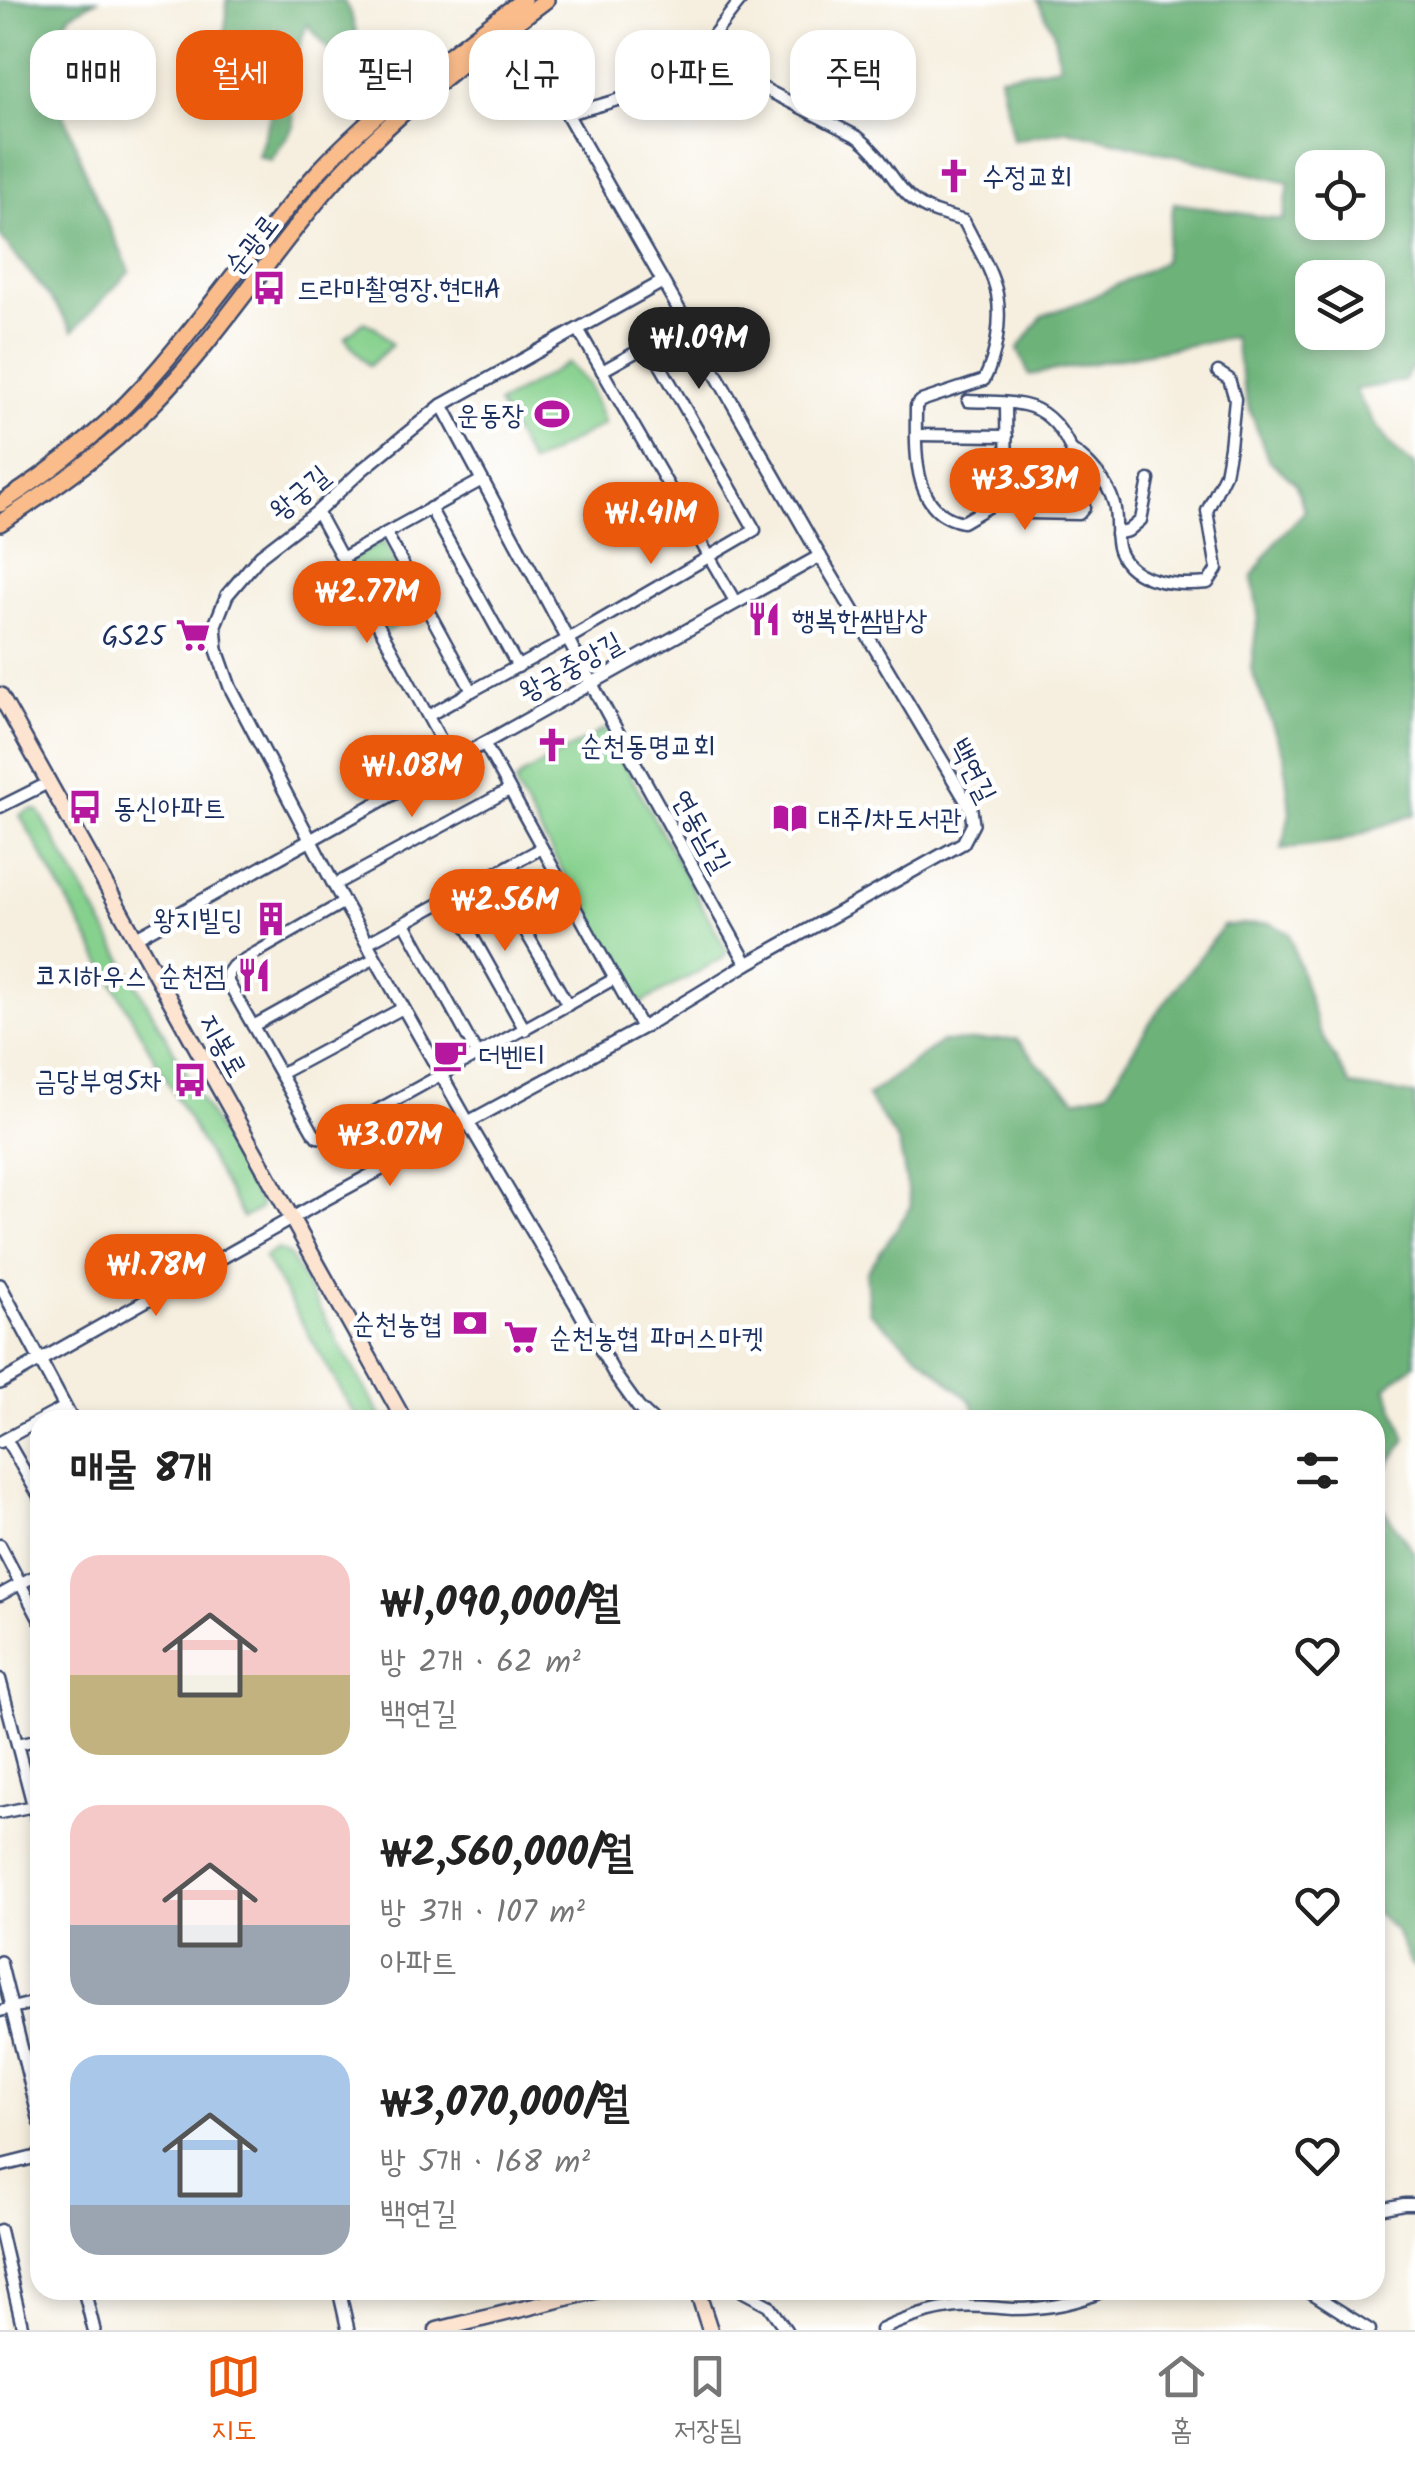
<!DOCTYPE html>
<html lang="ko">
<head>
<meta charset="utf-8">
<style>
  :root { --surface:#fff; --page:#f6f6f6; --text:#222; --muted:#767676; --line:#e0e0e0; --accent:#ea580c }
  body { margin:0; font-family:Kalam,"Poor Story",sans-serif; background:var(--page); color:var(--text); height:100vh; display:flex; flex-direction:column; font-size:38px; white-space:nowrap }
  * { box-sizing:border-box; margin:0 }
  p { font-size:32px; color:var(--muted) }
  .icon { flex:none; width:55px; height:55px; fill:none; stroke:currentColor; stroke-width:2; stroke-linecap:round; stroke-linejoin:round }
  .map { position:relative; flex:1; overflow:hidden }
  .panel { position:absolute; left:30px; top:1410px; width:1355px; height:890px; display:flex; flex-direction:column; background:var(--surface); border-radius:30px; box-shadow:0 5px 15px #0003 }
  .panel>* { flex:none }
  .banner { position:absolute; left:30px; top:30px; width:1355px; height:90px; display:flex; gap:20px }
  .tools { position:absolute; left:1295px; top:150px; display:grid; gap:20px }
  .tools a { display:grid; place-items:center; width:90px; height:90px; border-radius:20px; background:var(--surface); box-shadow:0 5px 15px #0003; font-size:50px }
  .price { position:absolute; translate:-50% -85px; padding:0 22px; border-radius:35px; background:var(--accent); color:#fff; font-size:32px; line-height:65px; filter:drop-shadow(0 2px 5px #0008) }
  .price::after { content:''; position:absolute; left:50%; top:60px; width:30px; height:22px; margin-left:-15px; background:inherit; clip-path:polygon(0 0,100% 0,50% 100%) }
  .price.active { background:#222; color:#fff }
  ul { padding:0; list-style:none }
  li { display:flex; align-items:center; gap:30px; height:250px; padding:0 40px }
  li span { display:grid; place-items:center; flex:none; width:280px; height:200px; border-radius:30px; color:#555 }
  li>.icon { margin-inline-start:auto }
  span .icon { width:120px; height:120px; fill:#fffc; stroke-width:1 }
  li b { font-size:42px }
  h2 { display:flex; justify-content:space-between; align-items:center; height:120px; padding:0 40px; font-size:42px }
  .tag { padding:0 35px; border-radius:30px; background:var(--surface); box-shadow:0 5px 15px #0003; font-size:35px; line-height:90px }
  .tag.active { background:var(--accent); color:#fff }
  .tab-bar { display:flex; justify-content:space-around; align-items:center; height:140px; border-top:2px solid var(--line); background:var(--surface); font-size:28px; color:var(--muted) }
  .tab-bar a { display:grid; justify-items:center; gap:5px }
  .tab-bar .active { color:var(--accent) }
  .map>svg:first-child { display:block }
  .green { fill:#87d18e; stroke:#518076; stroke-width:2.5 }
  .forest { fill:#6db379; stroke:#44716c; stroke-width:2.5; fill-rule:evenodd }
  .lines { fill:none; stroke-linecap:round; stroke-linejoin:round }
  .minor-casing { stroke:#3c4c71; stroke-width:15 }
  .tertiary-casing { stroke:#3c4c71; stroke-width:16 }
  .secondary-casing { stroke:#3c4c71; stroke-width:19 }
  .primary-casing { stroke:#3c4c71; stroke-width:20 }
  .minor { stroke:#fff; stroke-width:10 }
  .tertiary { stroke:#fff; stroke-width:11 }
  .secondary { stroke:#fde4d1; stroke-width:14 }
  .primary { stroke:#fabc8b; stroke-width:15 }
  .labels { text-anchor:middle; stroke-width:9; stroke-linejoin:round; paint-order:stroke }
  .poi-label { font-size:28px; fill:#1b2f5e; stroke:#fff; text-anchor:start }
  .street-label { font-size:28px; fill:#1b2f5e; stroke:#fff }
</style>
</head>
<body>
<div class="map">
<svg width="1415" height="2330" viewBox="0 0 1415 2330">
  <rect width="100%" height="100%" fill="#fff"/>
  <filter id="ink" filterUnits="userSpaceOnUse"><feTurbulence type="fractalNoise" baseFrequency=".01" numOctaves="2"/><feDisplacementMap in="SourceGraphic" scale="20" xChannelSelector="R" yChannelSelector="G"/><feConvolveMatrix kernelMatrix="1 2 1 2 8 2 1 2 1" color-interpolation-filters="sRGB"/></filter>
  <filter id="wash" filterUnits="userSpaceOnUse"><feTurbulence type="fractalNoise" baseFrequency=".0048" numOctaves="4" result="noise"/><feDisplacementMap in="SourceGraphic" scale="40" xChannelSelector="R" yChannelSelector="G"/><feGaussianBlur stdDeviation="2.25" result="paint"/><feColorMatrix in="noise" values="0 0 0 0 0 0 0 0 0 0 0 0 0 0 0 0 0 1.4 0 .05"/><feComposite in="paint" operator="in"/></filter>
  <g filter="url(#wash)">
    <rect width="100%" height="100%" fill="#f6efdf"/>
    <g class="green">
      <path d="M363,322L377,328L392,345L369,366L345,338Z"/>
      <path d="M568,363L588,384L604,424L531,464L498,404Z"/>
      <path d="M384,541L421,612L386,632L347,561Z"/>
      <path d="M605,729L727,951L723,958L641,1003L636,1001L517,790L516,781L524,774Z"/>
      <path d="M32,809L39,811L260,1204V1209L243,1218L20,815Z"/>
      <path d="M278,1249L289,1255L383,1420H358L264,1257Z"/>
    </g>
    <g class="forest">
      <path d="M0,0H97L70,15L41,65L68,124L88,180L130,271L73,331L55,304L0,236Z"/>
      <path d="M226,0H343L351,14L362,53L353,83L331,90L338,61L307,24L297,53L291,95L294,126L271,160L258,156L271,114L280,30L256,48L220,65L227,14Z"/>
      <path d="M1037,0H1415V364L1403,381L1355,390C1370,417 1388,449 1415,465V814L1342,841L1282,849L1290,812L1284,756L1251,669L1258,614L1252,576L1277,540L1305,511L1295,483L1268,459L1248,405L1233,337L1029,375L1018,349L1042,316L1086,300L1163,262L1174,203L1283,220L1289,183L1068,130L1013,140L1000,76L1060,66L1053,30ZM1312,168H1368V222H1312ZM1312,278H1368V332H1312Z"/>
      <path d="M1270,923L1289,933L1319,1031L1351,1086L1415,1095V1364L1386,1387L1406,1439L1375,1485V1420H977L972,1402L869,1312L866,1273L911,1207L899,1143L867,1096L941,1042L1017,1039L1041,1067L1076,1099L1108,1091L1151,1021L1223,926Z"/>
      <path d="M1375,1497L1415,1554V1968L1409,1962L1396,1931L1377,1913L1375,1914Z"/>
    </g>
  </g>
  <g filter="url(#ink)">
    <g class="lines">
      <g class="minor-casing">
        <g id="minor">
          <path d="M697,54L858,137C885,157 890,181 912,199C927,212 945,215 964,221C975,244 992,269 997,294C1002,321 996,357 984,380L921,401L916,406C916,446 910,513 963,522L1007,496L1022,511L1029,513L1079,514L1084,508C1083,471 1066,414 1024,405C1007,401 986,402 968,401"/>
          <path d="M567,114C609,103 657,92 690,61C709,44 724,20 741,0"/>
          <path d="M578,329L736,603"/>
          <path d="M1006,404L1007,496"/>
          <path d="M916,435L1007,436"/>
          <path d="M1072,450C1089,461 1109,484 1114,504C1118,519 1114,536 1119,551C1132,584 1179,586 1208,583L1217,569L1207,511L1225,474L1230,447L1235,399L1229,379L1218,372"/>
          <path d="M482,480L386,533L472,691L568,639L755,530L651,349L645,347L602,371"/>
          <path d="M430,508L518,667"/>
          <path d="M317,512L452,761"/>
          <path d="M1116,534L1128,531L1141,520L1149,480"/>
          <path d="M342,558L386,533"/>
          <path d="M428,716L472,691"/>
          <path d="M484,743L642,1028"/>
          <path d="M0,807L50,782"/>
          <path d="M493,875L568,1005"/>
          <path d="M334,885L509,790"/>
          <path d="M451,898L525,1030"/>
          <path d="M344,902L233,966L228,973V982L313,1132L317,1137L327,1138L614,979"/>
          <path d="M405,923L478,1056"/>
          <path d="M367,943L542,848"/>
          <path d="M253,1026L375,958"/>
          <path d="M280,1074L403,1008"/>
          <path d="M6,1439L40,1498"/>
          <path d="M0,1442L65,1407"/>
          <path d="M0,1545L40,1621"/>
          <path d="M0,1595L40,1573"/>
          <path d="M0,1679L40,1832"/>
          <path d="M18,1744L40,1739"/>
          <path d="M0,1813L39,1805"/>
          <path d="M0,2011L40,2001"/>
          <path d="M1375,2210L1404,2204H1415"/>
          <path d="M0,2230L23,2330"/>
          <path d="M740,2290L768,2305L786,2330"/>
          <path d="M957,2290L966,2306"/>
          <path d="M1266,2290L1278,2293L1286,2290"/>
          <path d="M1307,2290L1370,2330"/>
          <path d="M881,2330C906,2318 930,2310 957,2307C975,2305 994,2308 1012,2309C1044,2309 1077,2304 1105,2290"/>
        </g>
      </g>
      <g class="tertiary-casing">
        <g id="tertiary">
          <path d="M442,405L617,731L747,964"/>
          <path d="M135,938L820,556"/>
          <path d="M0,1285L72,1420"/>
          <path d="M0,1383L326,1199L642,1028L747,964L963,843L973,824L971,809L820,556L567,114L539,61L509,19"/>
          <path d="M652,1420L638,1407L615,1375L576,1305L469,1124L334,885L230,687L217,650L215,625L227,595L261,555L317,512L363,469L442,405L662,282"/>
          <path d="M0,1962L40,2122"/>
          <path d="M0,2166L40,2156"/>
          <path d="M84,2290L94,2330"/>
          <path d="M339,2290L348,2330"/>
        </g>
      </g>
      <g class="secondary-casing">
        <g id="secondary">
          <path d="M0,695L404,1420"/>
          <path d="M697,2290L710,2330"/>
          <path d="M437,2330L599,2290"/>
        </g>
      </g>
      <g class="primary-casing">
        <g id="primary">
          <path d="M0,504C60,466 115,421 161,366C215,303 263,233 319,171C379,107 452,53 523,0"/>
          <path d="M0,523C53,489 106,452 150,407C216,340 267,259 328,188C391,115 468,58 546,0"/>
        </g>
      </g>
      <use href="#minor" class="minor"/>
      <use href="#tertiary" class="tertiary"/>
      <use href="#secondary" class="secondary"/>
      <use href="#primary" class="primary"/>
    </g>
  </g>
  <defs>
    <g id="church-bare" transform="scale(2.7)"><path d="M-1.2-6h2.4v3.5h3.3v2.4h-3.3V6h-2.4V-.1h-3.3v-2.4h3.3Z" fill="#b5179e" stroke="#fff" stroke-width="2.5" paint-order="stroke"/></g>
    <g id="bus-bare" transform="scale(2.7)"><path d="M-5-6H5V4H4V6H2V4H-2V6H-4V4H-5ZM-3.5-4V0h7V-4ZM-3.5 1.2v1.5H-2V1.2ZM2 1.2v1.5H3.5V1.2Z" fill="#b5179e" stroke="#fff" stroke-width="2.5" paint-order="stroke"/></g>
    <g id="stadium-bare" transform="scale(2.7)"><path d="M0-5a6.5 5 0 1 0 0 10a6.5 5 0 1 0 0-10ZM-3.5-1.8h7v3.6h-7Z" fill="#b5179e" stroke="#fff" stroke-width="2.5" paint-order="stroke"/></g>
    <g id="restaurant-bare" transform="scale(2.7)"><path d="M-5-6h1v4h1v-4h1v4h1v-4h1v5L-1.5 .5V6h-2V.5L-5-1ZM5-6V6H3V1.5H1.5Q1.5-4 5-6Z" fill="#b5179e" stroke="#fff" stroke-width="2.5" paint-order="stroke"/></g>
    <g id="supermarket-bare" transform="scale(2.7)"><path d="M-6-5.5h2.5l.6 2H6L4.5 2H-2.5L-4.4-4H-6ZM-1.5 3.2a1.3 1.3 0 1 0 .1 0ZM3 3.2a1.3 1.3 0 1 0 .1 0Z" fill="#b5179e" stroke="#fff" stroke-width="2.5" paint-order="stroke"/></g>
    <g id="library-bare" transform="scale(2.7)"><path d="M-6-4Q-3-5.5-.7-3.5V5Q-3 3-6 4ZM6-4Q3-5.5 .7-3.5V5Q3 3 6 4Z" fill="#b5179e" stroke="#fff" stroke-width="2.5" paint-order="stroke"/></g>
    <g id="building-bare" transform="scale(2.7)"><path d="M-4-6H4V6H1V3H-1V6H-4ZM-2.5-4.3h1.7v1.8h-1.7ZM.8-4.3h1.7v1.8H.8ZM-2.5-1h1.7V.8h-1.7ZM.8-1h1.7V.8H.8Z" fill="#b5179e" stroke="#fff" stroke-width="2.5" paint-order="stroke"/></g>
    <g id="cafe-bare" transform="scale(2.7)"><path d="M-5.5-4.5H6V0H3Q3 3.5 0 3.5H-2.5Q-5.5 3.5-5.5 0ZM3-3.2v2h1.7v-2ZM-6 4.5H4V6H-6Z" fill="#b5179e" stroke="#fff" stroke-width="2.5" paint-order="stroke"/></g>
    <g id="bank-bare" transform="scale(2.7)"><path d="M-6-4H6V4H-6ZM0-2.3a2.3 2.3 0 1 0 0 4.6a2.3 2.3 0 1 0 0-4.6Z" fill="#b5179e" stroke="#fff" stroke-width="2.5" paint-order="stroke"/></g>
  </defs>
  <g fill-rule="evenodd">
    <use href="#church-bare" x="954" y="176"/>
    <use href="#bus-bare" x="269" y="288"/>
    <use href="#stadium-bare" x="552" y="414"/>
    <use href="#restaurant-bare" x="764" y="619"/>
    <use href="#supermarket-bare" x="193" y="635"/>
    <use href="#church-bare" x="552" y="745"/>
    <use href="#bus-bare" x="85" y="807"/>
    <use href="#library-bare" x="790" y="818"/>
    <use href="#building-bare" x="271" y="919"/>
    <use href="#restaurant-bare" x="254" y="975"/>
    <use href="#cafe-bare" x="450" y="1055"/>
    <use href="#bus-bare" x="190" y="1080"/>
    <use href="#bank-bare" x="470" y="1323"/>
    <use href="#supermarket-bare" x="521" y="1337"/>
  </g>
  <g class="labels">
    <g class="poi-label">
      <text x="982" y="186">수정교회</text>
      <text x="297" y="298">드라마촬영장.현대A</text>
      <text x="524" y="424" text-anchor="end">운동장</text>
      <text x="792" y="629">행복한쌈밥상</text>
      <text x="165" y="645" text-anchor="end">GS25</text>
      <text x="580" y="755">순천동명교회</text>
      <text x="113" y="817">동신아파트</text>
      <text x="818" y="828">대주1차도서관</text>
      <text x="243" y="929" text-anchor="end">왕지빌딩</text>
      <text x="226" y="985" text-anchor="end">코지하우스 순천점</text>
      <text x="478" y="1065">더벤티</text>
      <text x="162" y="1090" text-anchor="end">금당부영5차</text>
      <text x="442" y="1333" text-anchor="end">순천농협</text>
      <text x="549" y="1347">순천농협 파머스마켓</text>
    </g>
    <g class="street-label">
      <text transform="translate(251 244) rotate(-52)" y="10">순광로</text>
      <text transform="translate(299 492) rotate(-40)" y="10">왕궁길</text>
      <text transform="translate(570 666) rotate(-29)" y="10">왕궁중앙길</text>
      <text transform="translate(974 770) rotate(63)" y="10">백연길</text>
      <text transform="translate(702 831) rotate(61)" y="10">연동남길</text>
      <text transform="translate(224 1045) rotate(61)" y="10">지봉로</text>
    </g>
  </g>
</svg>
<div class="tools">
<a><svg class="icon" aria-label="locate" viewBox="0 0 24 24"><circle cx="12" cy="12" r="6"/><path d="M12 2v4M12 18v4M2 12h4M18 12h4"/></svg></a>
<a><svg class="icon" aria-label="layers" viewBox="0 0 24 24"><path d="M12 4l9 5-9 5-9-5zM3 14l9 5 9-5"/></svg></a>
</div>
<b class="price active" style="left:699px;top:392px">₩1.09M</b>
<b class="price" style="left:1025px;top:533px">₩3.53M</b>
<b class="price" style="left:651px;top:567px">₩1.41M</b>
<b class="price" style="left:367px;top:646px">₩2.77M</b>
<b class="price" style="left:412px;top:820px">₩1.08M</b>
<b class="price" style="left:505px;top:954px">₩2.56M</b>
<b class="price" style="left:390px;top:1189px">₩3.07M</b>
<b class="price" style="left:156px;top:1319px">₩1.78M</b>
<div class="banner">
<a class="tag">매매</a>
<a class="tag active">월세</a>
<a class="tag">필터</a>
<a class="tag">신규</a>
<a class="tag">아파트</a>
<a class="tag">주택</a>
</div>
<section class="panel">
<h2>매물 8개<svg class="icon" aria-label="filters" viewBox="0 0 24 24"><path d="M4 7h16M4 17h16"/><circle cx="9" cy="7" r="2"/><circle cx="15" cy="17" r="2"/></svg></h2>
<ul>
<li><span style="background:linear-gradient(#f6c9c9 60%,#c2b280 0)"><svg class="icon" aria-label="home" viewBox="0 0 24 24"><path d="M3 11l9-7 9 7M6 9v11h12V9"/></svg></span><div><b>₩1,090,000/월</b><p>방 2개 · 62 m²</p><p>백연길</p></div><svg class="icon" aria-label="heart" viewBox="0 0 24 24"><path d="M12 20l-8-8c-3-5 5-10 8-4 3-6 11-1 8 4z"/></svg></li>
<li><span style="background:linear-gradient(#f6c9c9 60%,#9aa5b1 0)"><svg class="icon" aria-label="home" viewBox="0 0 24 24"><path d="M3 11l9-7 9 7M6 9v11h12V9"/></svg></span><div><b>₩2,560,000/월</b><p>방 3개 · 107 m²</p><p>아파트</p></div><svg class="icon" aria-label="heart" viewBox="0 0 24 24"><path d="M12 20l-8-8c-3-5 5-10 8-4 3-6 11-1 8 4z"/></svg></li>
<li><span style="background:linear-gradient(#a9c7e8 75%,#9aa5b1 0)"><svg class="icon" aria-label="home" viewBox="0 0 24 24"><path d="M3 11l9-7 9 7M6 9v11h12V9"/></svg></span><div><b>₩3,070,000/월</b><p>방 5개 · 168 m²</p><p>백연길</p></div><svg class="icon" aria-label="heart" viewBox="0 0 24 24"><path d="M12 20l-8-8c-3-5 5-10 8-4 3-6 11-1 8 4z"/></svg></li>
</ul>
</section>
</div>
<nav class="tab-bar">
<a class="active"><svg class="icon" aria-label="map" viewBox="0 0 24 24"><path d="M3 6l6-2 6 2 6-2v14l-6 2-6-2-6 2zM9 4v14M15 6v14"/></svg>지도</a>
<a><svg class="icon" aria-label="saved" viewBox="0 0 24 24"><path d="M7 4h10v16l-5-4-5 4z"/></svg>저장됨</a>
<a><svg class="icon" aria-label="home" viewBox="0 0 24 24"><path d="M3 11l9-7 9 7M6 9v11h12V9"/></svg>홈</a>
</nav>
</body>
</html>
